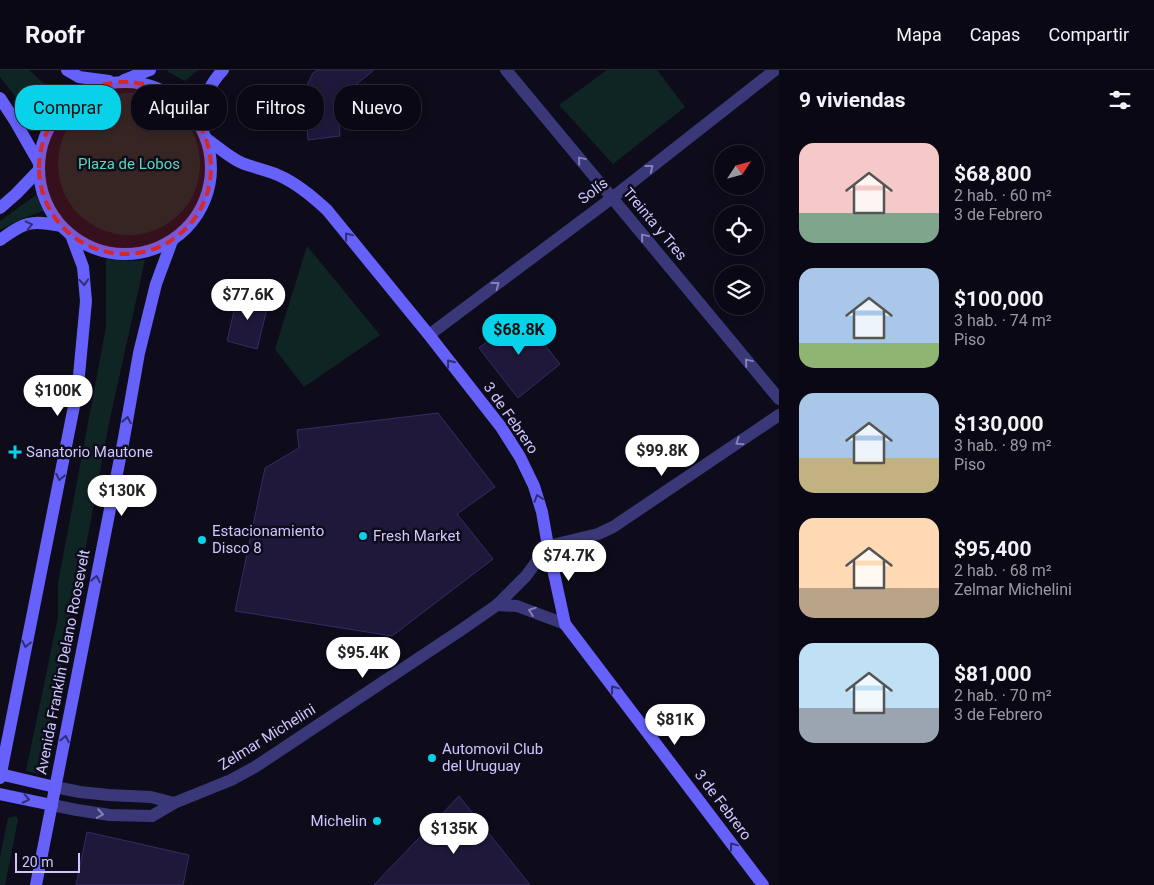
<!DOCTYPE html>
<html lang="es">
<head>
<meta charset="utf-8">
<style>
  :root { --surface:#0a0814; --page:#13111d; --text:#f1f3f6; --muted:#999aa0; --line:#2a2934; --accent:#07d2e9 }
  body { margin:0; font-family:Roboto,sans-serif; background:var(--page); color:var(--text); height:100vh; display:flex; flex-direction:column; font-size:19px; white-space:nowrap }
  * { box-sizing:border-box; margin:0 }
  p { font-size:16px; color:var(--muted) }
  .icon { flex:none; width:28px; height:28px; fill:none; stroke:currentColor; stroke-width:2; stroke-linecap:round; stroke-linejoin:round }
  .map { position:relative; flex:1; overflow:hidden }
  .panel { display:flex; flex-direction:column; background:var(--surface); width:375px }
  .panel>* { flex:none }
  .banner { position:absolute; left:15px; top:15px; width:475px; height:45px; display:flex; gap:10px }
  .needle { width:32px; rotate:54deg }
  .tools { position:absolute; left:714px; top:75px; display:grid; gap:10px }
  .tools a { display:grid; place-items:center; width:50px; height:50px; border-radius:50%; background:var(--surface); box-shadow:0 2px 8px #0003,0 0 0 1px var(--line); font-size:25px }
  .scale { position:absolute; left:15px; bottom:12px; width:65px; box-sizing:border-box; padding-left:5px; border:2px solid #cdc7fd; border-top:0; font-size:14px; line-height:18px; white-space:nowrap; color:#cdc7fd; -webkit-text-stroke:4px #0e0b1b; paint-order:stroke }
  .price { position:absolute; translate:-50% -42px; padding:0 11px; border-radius:18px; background:#fff; color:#222; font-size:16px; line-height:32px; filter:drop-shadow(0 1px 2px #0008) }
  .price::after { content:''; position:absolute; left:50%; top:30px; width:15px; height:11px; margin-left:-8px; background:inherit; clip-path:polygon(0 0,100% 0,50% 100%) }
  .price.current { background:var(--accent); color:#111 }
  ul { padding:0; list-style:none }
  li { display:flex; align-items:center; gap:15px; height:125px; padding:0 20px }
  li span { display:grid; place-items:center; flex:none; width:140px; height:100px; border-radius:15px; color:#555 }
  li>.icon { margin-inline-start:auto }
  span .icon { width:60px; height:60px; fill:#fffc; stroke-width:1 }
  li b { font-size:21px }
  h2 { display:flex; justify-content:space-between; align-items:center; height:60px; padding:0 20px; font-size:21px }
  .pill { padding:0 18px; border-radius:20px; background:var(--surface); box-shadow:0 2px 8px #0003,0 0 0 1px var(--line); font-size:18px; line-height:45px }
  .pill.current { background:var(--accent); color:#111 }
  header { display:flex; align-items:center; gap:30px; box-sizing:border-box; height:70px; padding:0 25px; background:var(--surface); border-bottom:1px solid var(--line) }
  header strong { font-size:24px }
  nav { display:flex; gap:28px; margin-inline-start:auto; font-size:18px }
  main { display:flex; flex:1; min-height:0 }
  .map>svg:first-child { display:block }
  .green { fill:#0f2524 }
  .building { fill:#1f183b; stroke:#372b66 }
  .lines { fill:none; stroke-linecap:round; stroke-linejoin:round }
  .street { stroke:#3a3879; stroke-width:12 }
  .secondary { stroke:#6661fa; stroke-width:12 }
  .oneway { stroke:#8480bb }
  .oneway2 { stroke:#312d74 }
  .marked { fill:#d62828; fill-opacity:0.2; stroke:#d62828; stroke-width:4; stroke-dasharray:10 6; stroke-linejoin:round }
  .poi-dot { fill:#07d2e9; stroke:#0e0b1b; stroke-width:2 }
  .labels { text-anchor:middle; stroke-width:5; stroke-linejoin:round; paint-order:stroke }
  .park-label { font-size:15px; fill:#57d9b9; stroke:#0e0b1b }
  .street-label { font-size:15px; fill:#cdc7fd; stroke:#0e0b1b }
  .poi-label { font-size:15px; fill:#cdc7fd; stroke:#0e0b1b; text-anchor:start }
</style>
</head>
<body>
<header>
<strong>Roofr</strong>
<nav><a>Mapa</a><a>Capas</a><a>Compartir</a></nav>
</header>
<main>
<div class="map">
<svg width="779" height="815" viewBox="0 0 779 815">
  <rect width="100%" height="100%" fill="#0e0b1b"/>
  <g class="green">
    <path d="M0,0H29L59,28L45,42L37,61L32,48L0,7Z"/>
    <path d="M167,0H198L185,11L168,2Z"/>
    <path d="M607,0H657L685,37L613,94L559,35Z"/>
    <circle cx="129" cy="94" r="71"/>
    <path d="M36,125L43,141L21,149L0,160V151Z"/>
    <path d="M307,176L380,265L304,317L275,279Z"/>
    <path d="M106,189L132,191L145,190L109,353L72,551L40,704L26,701L58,547V513L106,257Z"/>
    <path d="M14,746L17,747L18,750L5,815H0V787L8,748Z"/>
  </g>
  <g class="building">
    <path d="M317,0H374L353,17L360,26L338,43L340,66L308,70L305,35L314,21L307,15L313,3Z"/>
    <path d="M238,224L269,231L257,279L227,271Z"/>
    <path d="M521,245L560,294L518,328L479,278Z"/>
    <path d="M438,343L495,417L457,444L493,489L392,566L235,541L265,398L299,378L297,360Z"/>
    <path d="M459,726L530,815H374Z"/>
    <path d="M87,762L189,785L183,815H76Z"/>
  </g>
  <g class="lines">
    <g class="street">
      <path d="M506,0L779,329"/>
      <path d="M429,265L612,128L775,0"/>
      <path d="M497,535L517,536L565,554"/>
      <path d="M55,717L80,722L109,725L151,727L174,733"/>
      <path d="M52,735L77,740L110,745L152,746L174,733L231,710L255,697L461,560L497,535L526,506L548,476L598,464L613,457L779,345"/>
    </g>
    <g class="secondary">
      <path d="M67,0L79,7L109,11"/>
      <path d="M124,10L150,0"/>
      <circle cx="125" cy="98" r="86"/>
      <path d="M0,28L15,51L39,93"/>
      <path d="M201,55C203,32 207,17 223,0"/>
      <path d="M207,69C218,77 229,87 242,93C254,98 268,100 280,106C298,114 313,127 327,140L429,265L501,357L520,387L534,416L542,442L548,476L565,554L763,815"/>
      <path d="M0,138L16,124L39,100"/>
      <path d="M0,170C9,164 18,156 28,154C38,151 51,154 61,156"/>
      <path d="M0,704L55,717"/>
      <path d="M0,708L78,316L86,231L83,197L71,165"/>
      <path d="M0,724L52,735"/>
      <path d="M36,815L124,368L139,283L156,214L172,171"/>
    </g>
  </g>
  <defs><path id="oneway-chevron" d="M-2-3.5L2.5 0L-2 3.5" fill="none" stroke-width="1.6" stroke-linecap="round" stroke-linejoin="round" transform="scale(1.25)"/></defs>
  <g class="oneway">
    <use href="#oneway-chevron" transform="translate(581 90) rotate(-130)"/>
    <use href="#oneway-chevron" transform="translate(650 98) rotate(-38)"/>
    <use href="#oneway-chevron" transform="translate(644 167) rotate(-130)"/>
    <use href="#oneway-chevron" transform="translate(496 215) rotate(-37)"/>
    <use href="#oneway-chevron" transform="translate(748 292) rotate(-130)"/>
    <use href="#oneway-chevron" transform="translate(739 372) rotate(146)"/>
    <use href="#oneway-chevron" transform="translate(532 541) rotate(-161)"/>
    <use href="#oneway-chevron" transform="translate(100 744) rotate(9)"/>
  </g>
  <g class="oneway2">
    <use href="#oneway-chevron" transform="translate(29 155) rotate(-13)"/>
    <use href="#oneway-chevron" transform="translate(348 166) rotate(-129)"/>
    <use href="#oneway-chevron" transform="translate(84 212) rotate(86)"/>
    <use href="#oneway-chevron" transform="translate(450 293) rotate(-128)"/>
    <use href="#oneway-chevron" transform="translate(127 350) rotate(-80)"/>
    <use href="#oneway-chevron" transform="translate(60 407) rotate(101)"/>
    <use href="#oneway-chevron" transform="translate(538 428) rotate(-108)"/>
    <use href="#oneway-chevron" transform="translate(96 509) rotate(-79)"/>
    <use href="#oneway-chevron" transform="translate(26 574) rotate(101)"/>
    <use href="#oneway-chevron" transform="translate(614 619) rotate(-127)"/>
    <use href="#oneway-chevron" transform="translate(65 669) rotate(-79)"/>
    <use href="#oneway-chevron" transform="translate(26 729) rotate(12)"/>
    <use href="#oneway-chevron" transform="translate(733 776) rotate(-127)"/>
  </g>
  <path class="marked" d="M39 98a86 86 0 1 1 172 0a86 86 0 1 1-172 0Z"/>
  <g class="poi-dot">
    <path d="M12.5 374.5h5v5h5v5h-5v5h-5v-5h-5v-5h5z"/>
    <circle cx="363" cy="466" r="5"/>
    <circle cx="202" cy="470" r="5"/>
    <circle cx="432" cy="688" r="5"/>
    <circle cx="377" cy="751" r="5"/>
  </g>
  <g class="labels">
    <g class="park-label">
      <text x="129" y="99">Plaza de Lobos</text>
    </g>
    <g class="street-label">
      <text transform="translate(593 121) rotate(-37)" y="5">Solís</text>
      <text transform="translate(655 154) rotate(50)" y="5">Treinta y Tres</text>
      <text transform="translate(511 348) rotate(55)" y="5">3 de Febrero</text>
      <text transform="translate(63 592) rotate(-79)" y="5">Avenida Franklin Delano Roosevelt</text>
      <text transform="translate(267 667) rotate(-32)" y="5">Zelmar Michelini</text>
      <text transform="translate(723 735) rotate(53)" y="5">3 de Febrero</text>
    </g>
    <g class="poi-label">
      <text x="26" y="387">Sanatorio Mautone</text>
      <text x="212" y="466">Estacionamiento<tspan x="212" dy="17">Disco 8</tspan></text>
      <text x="373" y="471">Fresh Market</text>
      <text x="442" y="684">Automovil Club<tspan x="442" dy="17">del Uruguay</tspan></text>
      <text x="367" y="756" text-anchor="end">Michelin</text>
    </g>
  </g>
</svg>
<div class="tools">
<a><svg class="needle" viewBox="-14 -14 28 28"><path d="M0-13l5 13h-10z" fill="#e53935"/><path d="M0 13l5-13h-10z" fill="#999aa0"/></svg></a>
<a><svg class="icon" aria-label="locate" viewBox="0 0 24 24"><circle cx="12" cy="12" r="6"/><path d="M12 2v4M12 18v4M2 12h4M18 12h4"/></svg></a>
<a><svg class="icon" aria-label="layers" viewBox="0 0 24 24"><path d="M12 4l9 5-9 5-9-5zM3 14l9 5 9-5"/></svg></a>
</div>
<div class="scale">20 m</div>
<b class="price" style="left:248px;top:251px">$77.6K</b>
<b class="price current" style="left:519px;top:286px">$68.8K</b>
<b class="price" style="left:58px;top:347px">$100K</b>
<b class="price" style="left:662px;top:407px">$99.8K</b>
<b class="price" style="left:122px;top:447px">$130K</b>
<b class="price" style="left:569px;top:512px">$74.7K</b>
<b class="price" style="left:363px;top:609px">$95.4K</b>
<b class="price" style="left:675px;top:676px">$81K</b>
<b class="price" style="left:454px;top:785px">$135K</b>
<div class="banner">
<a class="pill current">Comprar</a>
<a class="pill">Alquilar</a>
<a class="pill">Filtros</a>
<a class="pill">Nuevo</a>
</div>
</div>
<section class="panel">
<h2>9 viviendas<svg class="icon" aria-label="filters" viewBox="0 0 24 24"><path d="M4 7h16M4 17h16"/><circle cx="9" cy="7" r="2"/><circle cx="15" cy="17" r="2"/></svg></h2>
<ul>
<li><span style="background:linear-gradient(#f6c9c9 70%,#7fa58c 0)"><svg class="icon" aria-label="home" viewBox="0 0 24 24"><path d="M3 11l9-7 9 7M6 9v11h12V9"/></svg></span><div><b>$68,800</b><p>2 hab. · 60 m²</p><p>3 de Febrero</p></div></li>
<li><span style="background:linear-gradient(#a9c7e8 75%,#8fb573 0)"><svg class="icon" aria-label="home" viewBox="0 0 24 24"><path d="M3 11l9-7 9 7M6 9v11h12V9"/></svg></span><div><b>$100,000</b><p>3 hab. · 74 m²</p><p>Piso</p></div></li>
<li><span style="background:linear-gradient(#a9c7e8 65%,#c2b280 0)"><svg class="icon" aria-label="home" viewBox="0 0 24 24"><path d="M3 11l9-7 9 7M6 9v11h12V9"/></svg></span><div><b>$130,000</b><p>3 hab. · 89 m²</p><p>Piso</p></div></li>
<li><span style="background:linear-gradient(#ffd9b3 70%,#b9a48a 0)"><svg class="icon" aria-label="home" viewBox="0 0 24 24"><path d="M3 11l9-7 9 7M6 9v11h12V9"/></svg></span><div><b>$95,400</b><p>2 hab. · 68 m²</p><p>Zelmar Michelini</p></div></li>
<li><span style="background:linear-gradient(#bfe0f5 65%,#9aa5b1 0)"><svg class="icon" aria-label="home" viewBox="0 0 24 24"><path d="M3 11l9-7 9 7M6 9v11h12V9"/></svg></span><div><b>$81,000</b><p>2 hab. · 70 m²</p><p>3 de Febrero</p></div></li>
</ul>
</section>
</main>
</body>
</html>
